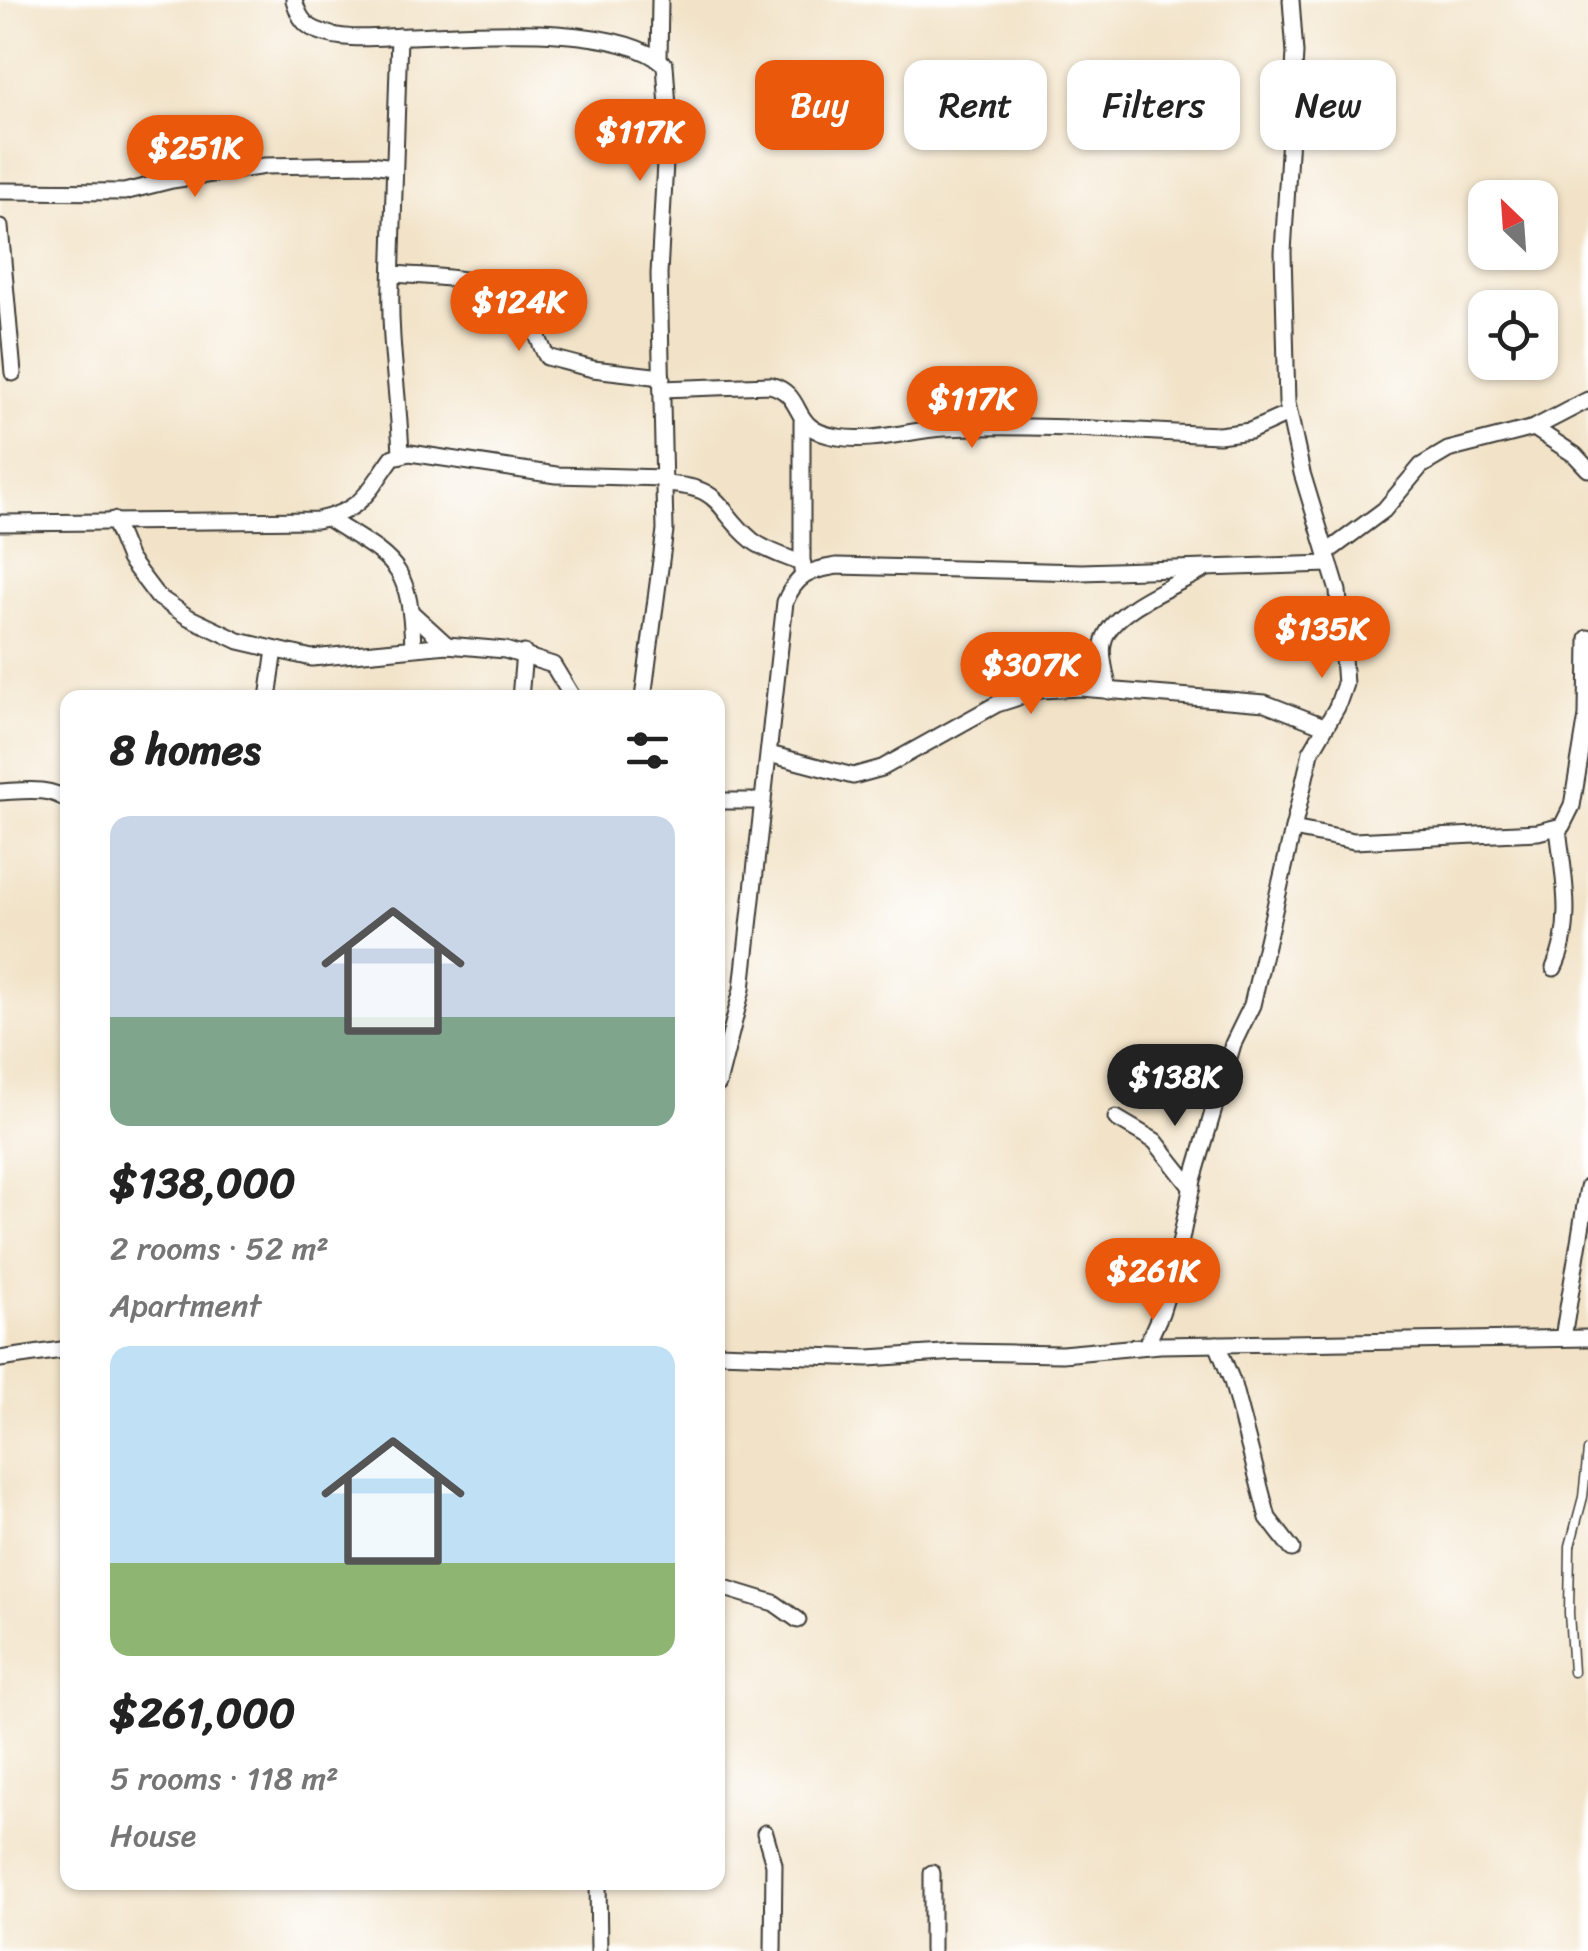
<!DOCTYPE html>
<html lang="en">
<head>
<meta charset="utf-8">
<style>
  :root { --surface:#fff; --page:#f6f6f6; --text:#222; --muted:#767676; --accent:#ea580c }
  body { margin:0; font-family:Sriracha,sans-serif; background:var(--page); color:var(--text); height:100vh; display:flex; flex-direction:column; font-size:38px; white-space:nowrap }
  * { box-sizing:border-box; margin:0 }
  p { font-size:32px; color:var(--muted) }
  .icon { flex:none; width:55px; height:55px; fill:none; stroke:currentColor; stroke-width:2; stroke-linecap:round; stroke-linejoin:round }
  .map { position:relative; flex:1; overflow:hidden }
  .details { position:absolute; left:60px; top:690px; width:665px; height:1200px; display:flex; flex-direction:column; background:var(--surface); border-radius:20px; box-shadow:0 2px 8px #0004 }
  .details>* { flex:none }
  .hud { position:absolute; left:755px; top:60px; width:682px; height:90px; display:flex; gap:20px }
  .needle { width:65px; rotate:335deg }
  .fabs { position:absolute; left:1468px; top:180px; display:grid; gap:20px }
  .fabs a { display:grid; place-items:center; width:90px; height:90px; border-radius:20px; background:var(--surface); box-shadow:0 2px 8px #0004; font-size:50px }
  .price { position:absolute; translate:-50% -85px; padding:0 22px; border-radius:35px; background:var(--accent); color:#fff; font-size:32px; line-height:65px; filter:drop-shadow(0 2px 5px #0008) }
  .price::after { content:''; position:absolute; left:50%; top:60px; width:30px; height:22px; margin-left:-15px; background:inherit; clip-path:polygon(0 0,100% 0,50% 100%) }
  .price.selected { background:#222; color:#fff }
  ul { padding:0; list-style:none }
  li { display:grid; align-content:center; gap:20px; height:530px; padding:0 50px }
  li span { display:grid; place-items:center; height:310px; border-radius:20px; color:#555 }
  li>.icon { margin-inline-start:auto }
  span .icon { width:180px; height:180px; fill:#fffc; stroke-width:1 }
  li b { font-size:42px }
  h2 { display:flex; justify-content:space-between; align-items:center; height:120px; padding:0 50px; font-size:42px }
  .chip { padding:0 35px; border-radius:20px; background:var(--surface); box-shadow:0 2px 8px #0004; font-size:35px; line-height:90px }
  .chip.selected { background:var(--accent); color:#fff }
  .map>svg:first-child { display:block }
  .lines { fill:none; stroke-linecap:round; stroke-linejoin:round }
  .service-casing { stroke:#3c3a36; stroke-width:11 }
  .minor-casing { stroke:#3c3a36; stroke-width:19 }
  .service { stroke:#fff; stroke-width:8 }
  .minor { stroke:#fff; stroke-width:15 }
</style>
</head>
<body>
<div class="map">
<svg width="1588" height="1951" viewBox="0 0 1588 1951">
  <rect width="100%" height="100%" fill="#fff"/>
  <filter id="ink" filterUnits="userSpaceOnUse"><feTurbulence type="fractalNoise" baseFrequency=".01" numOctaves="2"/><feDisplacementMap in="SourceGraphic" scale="20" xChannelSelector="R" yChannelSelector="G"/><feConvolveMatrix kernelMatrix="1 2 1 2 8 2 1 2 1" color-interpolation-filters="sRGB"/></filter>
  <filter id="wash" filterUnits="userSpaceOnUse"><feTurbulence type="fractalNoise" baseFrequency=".0048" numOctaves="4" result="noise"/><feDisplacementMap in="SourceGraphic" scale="40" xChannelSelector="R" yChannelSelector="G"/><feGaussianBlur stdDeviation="2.25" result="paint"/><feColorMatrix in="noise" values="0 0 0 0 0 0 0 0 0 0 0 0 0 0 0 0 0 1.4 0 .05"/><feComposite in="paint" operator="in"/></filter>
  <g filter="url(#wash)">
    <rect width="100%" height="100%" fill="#f2e3c8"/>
  </g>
  <g filter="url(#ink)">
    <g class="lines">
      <g class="service-casing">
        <path id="service" d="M1573,1672L1569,1613L1570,1546L1583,1497L1588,1451"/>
      </g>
      <g class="minor-casing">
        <g id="minor">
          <path d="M294,0C298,13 302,24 316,30C344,42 377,37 408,36C470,34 618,21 665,65L668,107L659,274L665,530L643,698"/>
          <path d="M399,36C397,119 394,202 391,285C389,341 399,399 401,455"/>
          <path d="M659,60L660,0"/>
          <path d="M0,191L124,192L172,180L265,166L370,164L394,167"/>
          <path d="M0,227L13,373"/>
          <path d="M392,274C429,277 501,275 524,308C535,323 538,342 547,357L593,369L662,377"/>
          <path d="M662,389L770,385C808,395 787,430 838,437C872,443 910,430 944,428C1036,424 1128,431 1219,435L1250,431L1288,414"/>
          <path d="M802,421V571"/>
          <path d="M1534,428L1575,455L1588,469"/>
          <path d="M664,484C726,487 714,509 753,541C766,551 787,557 803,564"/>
          <path d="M327,518C394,561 410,560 413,647"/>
          <path d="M113,520L129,559L157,596L188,617L239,641L312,658L447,645L505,650L553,665L573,698"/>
          <path d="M0,523L317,520C364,510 368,491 393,457L410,453L556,475L664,478"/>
          <path d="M1326,553L1384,510L1421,466L1448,450L1534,428L1588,400"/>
          <path d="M412,613L447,645"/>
          <path d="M1109,691C1107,677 1100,658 1103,644C1108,610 1177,585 1207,568"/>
          <path d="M268,698L275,650"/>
          <path d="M520,698L524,653"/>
          <path d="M769,754L853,776L882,768L997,704L1041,690L1080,688L1265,703L1324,726"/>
          <path d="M0,792C22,791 50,786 68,801"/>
          <path d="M718,801H763"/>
          <path d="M1293,829L1354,841L1538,832L1562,826L1572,806L1587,716L1588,638"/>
          <path d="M1554,968C1575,925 1563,874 1558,828"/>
          <path d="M718,1084L742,989L785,602C796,575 810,570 837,566L1082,572L1329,564"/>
          <path d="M1116,1118L1155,1141L1192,1188"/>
          <path d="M1563,1338L1588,1187"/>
          <path d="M1217,1344L1232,1381L1268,1518L1292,1549"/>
          <path d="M1146,1346L1161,1313L1175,1269L1193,1180L1233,1044L1252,1005L1311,752L1337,707L1345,684L1338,591L1302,473L1287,403L1283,252L1295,53L1291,0"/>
          <path d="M718,1353L869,1358L958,1352L1062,1354L1160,1345L1588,1338"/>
          <path d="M0,1359L68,1349"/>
          <path d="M718,1586L774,1603L798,1620"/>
          <path d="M765,1833L774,1864L773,1951"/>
          <path d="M598,1882L599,1951"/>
          <path d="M932,1951V1873"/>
        </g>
      </g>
      <use href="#service" class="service"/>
      <use href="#minor" class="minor"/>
    </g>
  </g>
</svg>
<div class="fabs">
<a><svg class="needle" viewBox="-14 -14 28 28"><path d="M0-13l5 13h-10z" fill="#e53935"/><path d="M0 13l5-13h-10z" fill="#767676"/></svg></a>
<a><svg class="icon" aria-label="locate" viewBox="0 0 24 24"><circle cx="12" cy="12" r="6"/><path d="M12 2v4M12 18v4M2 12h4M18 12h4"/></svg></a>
</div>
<b class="price" style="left:640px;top:184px">$117K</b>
<b class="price" style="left:195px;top:200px">$251K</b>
<b class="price" style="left:519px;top:354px">$124K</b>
<b class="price" style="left:972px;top:451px">$117K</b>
<b class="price" style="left:1322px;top:681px">$135K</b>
<b class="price" style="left:1031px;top:717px">$307K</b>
<b class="price selected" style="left:1175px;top:1129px">$138K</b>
<b class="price" style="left:1153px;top:1323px">$261K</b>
<div class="hud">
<a class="chip selected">Buy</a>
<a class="chip">Rent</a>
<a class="chip">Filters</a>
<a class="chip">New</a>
</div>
<section class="details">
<h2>8 homes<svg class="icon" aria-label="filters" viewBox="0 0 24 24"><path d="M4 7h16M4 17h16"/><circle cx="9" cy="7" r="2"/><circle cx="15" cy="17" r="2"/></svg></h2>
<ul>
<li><span style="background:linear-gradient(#c9d6e8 65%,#7fa58c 0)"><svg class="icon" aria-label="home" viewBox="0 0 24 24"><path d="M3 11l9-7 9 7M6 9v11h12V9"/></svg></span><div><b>$138,000</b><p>2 rooms · 52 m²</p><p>Apartment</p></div></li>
<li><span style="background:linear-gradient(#bfe0f5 70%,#8fb573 0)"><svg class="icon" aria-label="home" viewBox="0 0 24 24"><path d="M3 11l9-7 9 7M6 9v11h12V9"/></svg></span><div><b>$261,000</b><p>5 rooms · 118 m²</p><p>House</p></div></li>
</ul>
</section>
</div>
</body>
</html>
